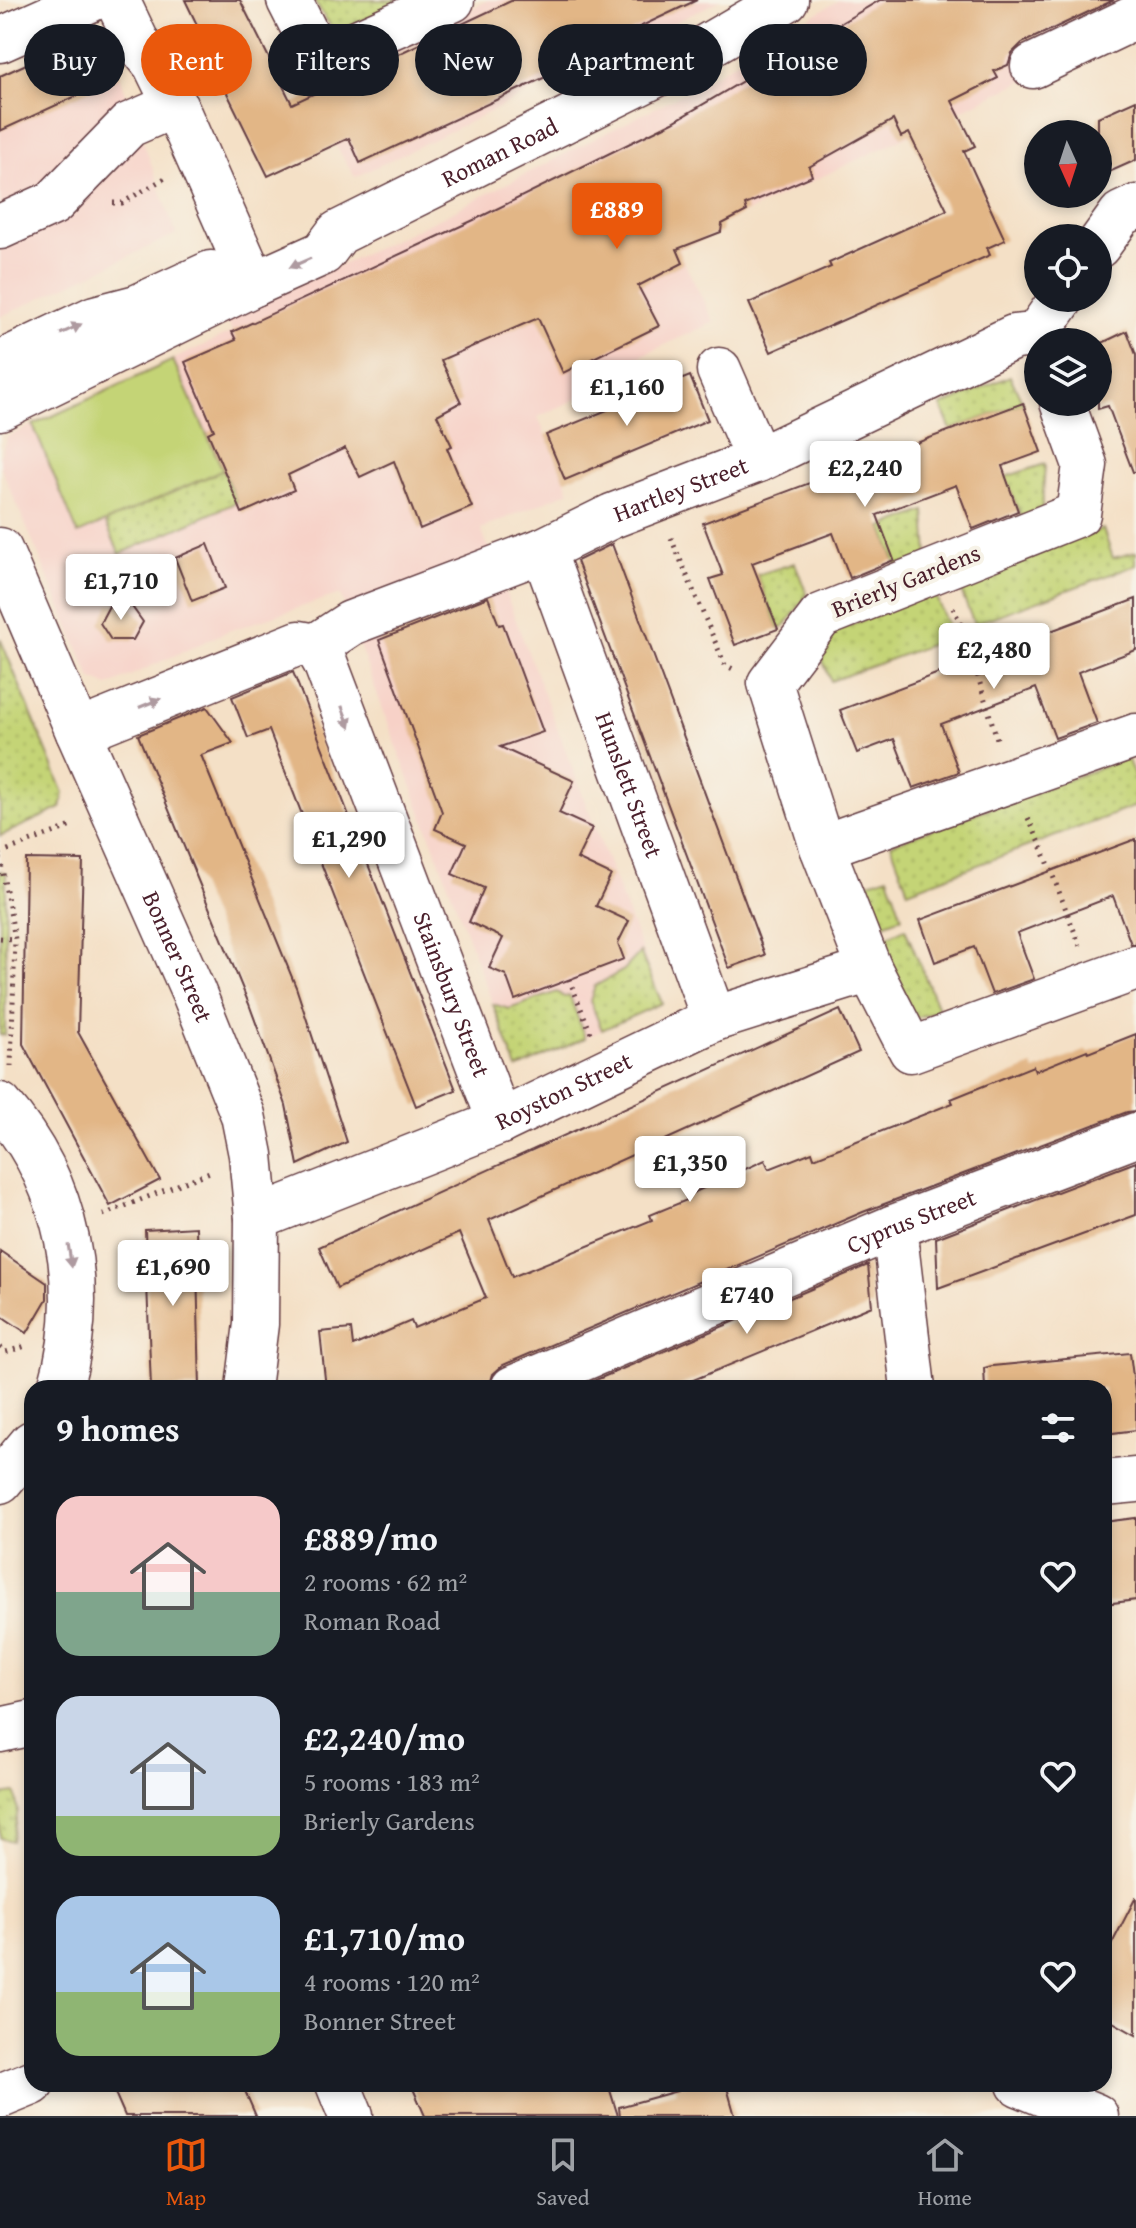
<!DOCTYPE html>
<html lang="en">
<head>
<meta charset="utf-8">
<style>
  :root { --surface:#171b24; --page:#242831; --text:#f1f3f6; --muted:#9ea1a6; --line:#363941; --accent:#ea580c }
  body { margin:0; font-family:"Gentium Book Plus",serif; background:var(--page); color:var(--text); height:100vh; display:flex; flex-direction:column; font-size:30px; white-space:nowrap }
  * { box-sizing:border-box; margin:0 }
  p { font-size:26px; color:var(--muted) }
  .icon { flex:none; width:44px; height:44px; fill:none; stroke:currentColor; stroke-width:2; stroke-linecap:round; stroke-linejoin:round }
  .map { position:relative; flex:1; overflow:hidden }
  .sheet { position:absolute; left:24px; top:1380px; width:1088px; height:712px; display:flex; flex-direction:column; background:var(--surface); border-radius:24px; box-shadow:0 4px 12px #0003 }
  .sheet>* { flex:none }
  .hud { position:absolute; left:24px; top:24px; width:1088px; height:72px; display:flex; gap:16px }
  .needle { width:52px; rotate:177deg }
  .controls { position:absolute; left:1024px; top:120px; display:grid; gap:16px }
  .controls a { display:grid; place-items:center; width:88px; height:88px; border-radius:50%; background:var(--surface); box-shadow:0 4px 12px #0003; font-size:40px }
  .price { position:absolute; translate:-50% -68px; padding:0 18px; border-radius:8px; background:#fff; color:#222; font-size:26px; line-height:52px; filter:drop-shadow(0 2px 4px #0008) }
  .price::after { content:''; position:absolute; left:50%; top:48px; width:24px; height:18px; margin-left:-12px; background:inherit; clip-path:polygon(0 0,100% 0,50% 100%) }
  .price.active { background:var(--accent); color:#fff }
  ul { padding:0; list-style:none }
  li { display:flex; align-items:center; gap:24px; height:200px; padding:0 32px }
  li span { display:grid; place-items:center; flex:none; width:224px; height:160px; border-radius:24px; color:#555 }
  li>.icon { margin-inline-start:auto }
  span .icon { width:96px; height:96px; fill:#fffc; stroke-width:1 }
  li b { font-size:34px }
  h2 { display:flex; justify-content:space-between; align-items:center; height:96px; padding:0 32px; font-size:34px }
  .pill { padding:0 28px; border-radius:36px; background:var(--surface); box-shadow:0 4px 12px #0003; font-size:28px; line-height:72px }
  .pill.active { background:var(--accent); color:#fff }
  .dock { display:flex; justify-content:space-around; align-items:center; height:112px; border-top:2px solid var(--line); background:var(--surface); font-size:22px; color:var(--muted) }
  .dock a { display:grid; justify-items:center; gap:4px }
  .dock .active { color:var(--accent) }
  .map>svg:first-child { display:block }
  .built { fill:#f7d1c7 }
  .green { fill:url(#green-dots); stroke:#877a50; stroke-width:2 }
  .pitch { fill:#c4d476; stroke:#877a50; stroke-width:2 }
  .building { fill:#e2b686 }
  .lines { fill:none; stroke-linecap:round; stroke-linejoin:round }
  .minor-casing { stroke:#643c42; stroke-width:47 }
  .major-casing { stroke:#643c42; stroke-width:47 }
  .path { stroke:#643c42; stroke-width:5; stroke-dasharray:2 6; stroke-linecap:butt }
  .minor { stroke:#fff; stroke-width:44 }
  .major { stroke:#fff; stroke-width:44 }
  .oneway { fill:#ae9aa0 }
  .labels { text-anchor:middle; stroke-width:8; stroke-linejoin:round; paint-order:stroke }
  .street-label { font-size:24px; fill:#4a1f2b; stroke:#f7f3e8 }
</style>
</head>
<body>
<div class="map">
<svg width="1136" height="2116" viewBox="0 0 1136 2116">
  <defs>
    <pattern id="green-dots" width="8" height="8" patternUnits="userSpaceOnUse" patternTransform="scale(2)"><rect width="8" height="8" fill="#c4d476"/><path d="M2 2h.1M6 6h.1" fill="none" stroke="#aab666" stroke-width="1.8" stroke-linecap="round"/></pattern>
  </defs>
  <rect width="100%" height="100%" fill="#f7f3e8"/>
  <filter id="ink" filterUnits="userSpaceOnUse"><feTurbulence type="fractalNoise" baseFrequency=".0125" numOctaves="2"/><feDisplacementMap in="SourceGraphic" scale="16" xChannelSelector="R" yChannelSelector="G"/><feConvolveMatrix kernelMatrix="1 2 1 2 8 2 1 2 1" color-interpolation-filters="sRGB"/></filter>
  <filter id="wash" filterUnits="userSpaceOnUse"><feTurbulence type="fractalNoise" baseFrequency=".006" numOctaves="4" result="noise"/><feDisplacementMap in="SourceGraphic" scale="32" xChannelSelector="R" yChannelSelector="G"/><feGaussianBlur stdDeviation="1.8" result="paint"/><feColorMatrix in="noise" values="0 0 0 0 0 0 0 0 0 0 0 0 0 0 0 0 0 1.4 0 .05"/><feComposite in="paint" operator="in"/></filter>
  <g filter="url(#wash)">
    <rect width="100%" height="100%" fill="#f4e0c6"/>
    <g class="built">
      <path d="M488,0H721L355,177L304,93Z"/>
      <path d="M839,0H1136V27L722,224L721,232L678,250L714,322L632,360L636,371L538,417L570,491L481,529L662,1003L517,1069L340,594L228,631L108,686L91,678L0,465V457L7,437L232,332L226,319L438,219L686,92Z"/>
      <path d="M120,76L176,234L0,317V131Z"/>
    </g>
    <g class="green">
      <path d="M313,0H411L335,32Z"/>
      <path d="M1010,376L1023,403L951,430L941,406Z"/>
      <path d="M1045,464L1042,510L1022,519L1005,477Z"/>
      <path d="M223,470L237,502L120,554L105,522Z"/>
      <path d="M925,511L928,556L897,566L882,527Z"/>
      <path d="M1103,529L1113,558L1136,552V565L974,624L957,581Z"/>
      <path d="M795,563L807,595L784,627L778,629L757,575Z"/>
      <path d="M934,592L952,637L831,681L820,654L833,632Z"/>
      <path d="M0,638L64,793L61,808L0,836Z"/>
      <path d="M1127,758L1136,781V806L908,891L891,844Z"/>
      <path d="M0,871L6,873L5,1035H0Z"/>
      <path d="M888,876L902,917L878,926L863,884Z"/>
      <path d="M905,928L939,1011L914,1018L882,939Z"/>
      <path d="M640,952L662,1003L602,1030L590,1001L595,986L624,970Z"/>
      <path d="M557,992L564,997L570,996L585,1038L517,1069L493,1004L509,1009Z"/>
      <path d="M15,1793L18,1811L12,1841L0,1838V1795Z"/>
    </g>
    <path class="pitch" d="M173,360L223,470L78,534L33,425Z"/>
    <g id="blocks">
      <g class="building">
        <path d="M185,0H240L292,104L513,0H697L631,31L634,36L360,163L349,138L268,176L200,38L203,37Z"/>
        <path d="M880,0H1114L1022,43L1012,53L1008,65L994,71L998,78L952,101L975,146L964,151L1005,240L987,248L990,255L771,352L749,303L831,267L829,263L947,210L909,133L901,137L893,120L809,167L812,176L745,205L747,211L722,224L721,232L677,249L683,263L638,286L659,326L563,373L538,318L441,360L461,402L437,415L452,446L447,448L472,507L420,529L394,461L360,477L345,448L288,475L294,490L242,513L208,433L214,430L185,362L236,340L232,332L476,219L673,122Z"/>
        <path d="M99,31L120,76L0,131V76Z"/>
        <path d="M1136,100V160L1098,177V117Z"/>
        <path d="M1127,331L1136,355V472H1133L1108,406L1098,409V345Z"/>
        <path d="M690,376L708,420L565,480L546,435Z"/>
        <path d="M1023,403L1041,452L1002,466L1018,511L973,529L956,485L877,515L894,560L850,578L833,533L752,563L778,629L735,645L710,579L723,575L703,523Z"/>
        <path d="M208,544L225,588L192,601L175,558Z"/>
        <path d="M612,544L765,955L729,968L577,561Z"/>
        <path d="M488,597L499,625L503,624L543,732L500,747L574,781L559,813L592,828L577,859L611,875L596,906L629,921L618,943L624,959L515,1000L506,975L489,968L503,938L469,922L484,888L452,874L466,843L435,829L442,812L379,640Z"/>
        <path d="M1136,599V650L1078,672L1097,723L1055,738L1036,688L941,724L959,772L913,788L894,739L857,753L840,710Z"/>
        <path d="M110,604H130L143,622L133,640H111L100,623Z"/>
        <path d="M293,672L456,1090L416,1106L269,730L248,738L232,697Z"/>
        <path d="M207,707L233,743L201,755L296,987L347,1142L298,1165L286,1105L249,1004L138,735Z"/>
        <path d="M1136,839V944H1131L1113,896L1017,933L1034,979L992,994L974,947L935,962L920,920Z"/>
        <path d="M26,859L83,860L78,1032L160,1180L110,1206L23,1044Z"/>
        <path d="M840,1010L859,1052L489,1220L512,1277L652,1220L650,1215L687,1200L686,1196L765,1160L769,1169L812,1152L814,1158L953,1103L951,1099L1033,1066L1035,1071L1087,1050L1088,1053L1136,1034V1111L1127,1112L863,1212L503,1365L493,1374L489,1388H326L320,1332L351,1329L353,1346L411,1321L414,1328L486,1298L459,1233L337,1288L319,1247Z"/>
        <path d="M1136,1162V1215L938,1288L936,1238Z"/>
        <path d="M196,1227L200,1388H151L145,1230Z"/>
        <path d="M0,1251L47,1283V1299L27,1333L0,1315Z"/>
        <path d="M868,1265L872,1306L674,1388H577Z"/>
        <path d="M1130,1353L1136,1400V1430L1104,1434V1388H985L984,1368L992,1366Z"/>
        <path d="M1136,1518V1600L1104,1604V1522Z"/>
        <path d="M1136,1897V2035L1104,2017V1959Z"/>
        <path d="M137,2084H242L256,2116H125L115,2093Z"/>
        <path d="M411,2084H608L618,2116H425Z"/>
        <path d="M675,2084H726L735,2116H620L619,2107L677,2091Z"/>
      </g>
    </g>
  </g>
  <g filter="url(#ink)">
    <use href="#blocks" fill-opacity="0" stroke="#643c42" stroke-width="2"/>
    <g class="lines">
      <g class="minor-casing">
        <g id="minor">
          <path d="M117,0L137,42L155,64L175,105L254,284"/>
          <path d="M289,0L319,59L452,0"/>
          <path d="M0,40L90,0"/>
          <path d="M1033,66L1136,17"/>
          <path d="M0,227L53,203L129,125L175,105"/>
          <path d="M1098,246L1121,214L1136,207"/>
          <path d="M1036,335L1062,298"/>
          <path d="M719,370L758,460"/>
          <path d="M1062,402L1085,465L1078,514L821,616L770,683L822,847L1136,736"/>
          <path id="s1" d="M0,550L78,732L193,991L243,1115L251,1155L257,1218L256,1324L248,1388"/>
          <path id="s2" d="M543,550L714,1019"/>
          <path id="s3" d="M316,646L351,623L543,550L612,516L758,460L1014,337L1036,335"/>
          <path id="s4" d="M316,646L325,662L500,1122"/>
          <path d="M78,732L299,643L316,646"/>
          <path d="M822,847L870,970L911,1050L1136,968"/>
          <path d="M0,1105C69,1183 89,1289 60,1388"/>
          <path id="s5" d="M257,1218L500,1122L714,1019L870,970"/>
          <path d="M894,1227L913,1388"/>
          <path id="s6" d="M513,1388L894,1227L1136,1135"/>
          <path d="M0,1481L32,1443"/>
          <path d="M338,2084L351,2116"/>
          <path d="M1019,2084L1096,2116"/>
          <path d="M0,2096L32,2083"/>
        </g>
      </g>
      <g class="major-casing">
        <g id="major">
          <path d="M0,363L95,318L137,307L211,273"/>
          <path id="s7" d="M0,408L254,284L323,253L338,233L666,70L786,0"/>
          <path d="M1104,1483L1136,1480"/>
          <path d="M0,1730L32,1723"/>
        </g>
      </g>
      <g class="path">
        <path d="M113,203H122L165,178"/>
        <path d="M671,538L725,665L735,670"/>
        <path d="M953,608L963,628L998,742"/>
        <path d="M1028,818L1041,845L1080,946"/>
        <path d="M0,853L74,825"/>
        <path d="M0,858L15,939L11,1066"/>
        <path d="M0,938L15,939"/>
        <path d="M569,979L591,1033"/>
        <path d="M103,1215L212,1171"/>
        <path d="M0,1347L6,1352L29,1345"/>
      </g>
      <use href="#minor" class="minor"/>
      <use href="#major" class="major"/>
    </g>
    <defs><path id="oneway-solid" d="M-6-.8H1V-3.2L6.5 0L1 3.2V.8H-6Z" transform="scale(2)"/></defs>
    <g class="oneway">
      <use href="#oneway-solid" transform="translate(300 263) rotate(156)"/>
      <use href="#oneway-solid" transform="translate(71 329) rotate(-25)"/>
      <use href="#oneway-solid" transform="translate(150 703) rotate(-22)"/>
      <use href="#oneway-solid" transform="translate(346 717) rotate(69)"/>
      <use href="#oneway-solid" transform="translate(70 1256) rotate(81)"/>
    </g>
  </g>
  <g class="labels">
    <g class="street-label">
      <text dy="8" stroke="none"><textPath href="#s7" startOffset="564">Roman Road</textPath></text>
      <text dy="8" stroke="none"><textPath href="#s3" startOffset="398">Hartley Street</textPath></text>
      <text transform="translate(906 581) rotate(-22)" y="8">Brierly Gardens</text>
      <text dy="8" stroke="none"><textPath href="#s2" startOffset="250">Hunslett Street</textPath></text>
      <text dy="8" stroke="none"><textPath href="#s1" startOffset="444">Bonner Street</textPath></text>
      <text dy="8" stroke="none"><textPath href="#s4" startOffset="374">Stainsbury Street</textPath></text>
      <text dy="8" stroke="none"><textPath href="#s5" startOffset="332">Royston Street</textPath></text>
      <text dy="8" stroke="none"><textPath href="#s6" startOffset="432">Cyprus Street</textPath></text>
    </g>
  </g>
</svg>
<div class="controls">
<a><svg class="needle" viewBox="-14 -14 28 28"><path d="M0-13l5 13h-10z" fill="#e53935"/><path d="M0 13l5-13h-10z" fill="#9ea1a6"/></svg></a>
<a><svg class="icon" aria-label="locate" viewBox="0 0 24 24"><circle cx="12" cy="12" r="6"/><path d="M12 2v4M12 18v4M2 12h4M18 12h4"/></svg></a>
<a><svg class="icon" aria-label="layers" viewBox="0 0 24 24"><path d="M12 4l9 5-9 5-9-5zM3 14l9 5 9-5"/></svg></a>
</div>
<b class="price active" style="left:617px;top:251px">£889</b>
<b class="price" style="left:627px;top:428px">£1,160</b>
<b class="price" style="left:865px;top:509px">£2,240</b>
<b class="price" style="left:121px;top:622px">£1,710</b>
<b class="price" style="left:994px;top:691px">£2,480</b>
<b class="price" style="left:349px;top:880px">£1,290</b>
<b class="price" style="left:690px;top:1204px">£1,350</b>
<b class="price" style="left:173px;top:1308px">£1,690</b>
<b class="price" style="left:747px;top:1336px">£740</b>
<div class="hud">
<a class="pill">Buy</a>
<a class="pill active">Rent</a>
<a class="pill">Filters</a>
<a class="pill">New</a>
<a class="pill">Apartment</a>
<a class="pill">House</a>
</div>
<section class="sheet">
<h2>9 homes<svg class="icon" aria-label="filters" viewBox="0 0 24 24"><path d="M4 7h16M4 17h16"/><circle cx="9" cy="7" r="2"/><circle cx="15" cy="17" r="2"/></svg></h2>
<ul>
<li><span style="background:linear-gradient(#f6c9c9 60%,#7fa58c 0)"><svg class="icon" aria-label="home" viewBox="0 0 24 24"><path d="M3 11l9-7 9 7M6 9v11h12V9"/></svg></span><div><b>£889/mo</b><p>2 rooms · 62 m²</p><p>Roman Road</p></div><svg class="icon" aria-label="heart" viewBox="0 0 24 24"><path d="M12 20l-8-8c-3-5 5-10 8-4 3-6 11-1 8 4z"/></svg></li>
<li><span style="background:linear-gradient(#c9d6e8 75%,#8fb573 0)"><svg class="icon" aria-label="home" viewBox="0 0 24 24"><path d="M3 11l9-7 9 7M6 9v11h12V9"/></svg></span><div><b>£2,240/mo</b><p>5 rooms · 183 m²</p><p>Brierly Gardens</p></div><svg class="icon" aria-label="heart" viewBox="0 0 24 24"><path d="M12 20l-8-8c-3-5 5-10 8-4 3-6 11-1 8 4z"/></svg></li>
<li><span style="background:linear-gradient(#a9c7e8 60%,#8fb573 0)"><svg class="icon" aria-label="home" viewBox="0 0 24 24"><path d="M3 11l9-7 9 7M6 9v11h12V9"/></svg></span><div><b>£1,710/mo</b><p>4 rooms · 120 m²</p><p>Bonner Street</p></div><svg class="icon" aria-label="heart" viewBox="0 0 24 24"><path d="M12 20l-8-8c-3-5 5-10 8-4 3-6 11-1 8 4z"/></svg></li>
</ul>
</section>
</div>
<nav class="dock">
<a class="active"><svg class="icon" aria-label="map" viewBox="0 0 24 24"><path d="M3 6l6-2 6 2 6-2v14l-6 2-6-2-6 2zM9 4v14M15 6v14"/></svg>Map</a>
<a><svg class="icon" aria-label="saved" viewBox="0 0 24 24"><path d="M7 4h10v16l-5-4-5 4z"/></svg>Saved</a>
<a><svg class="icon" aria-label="home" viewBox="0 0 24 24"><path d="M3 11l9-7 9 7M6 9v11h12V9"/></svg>Home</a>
</nav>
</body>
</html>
